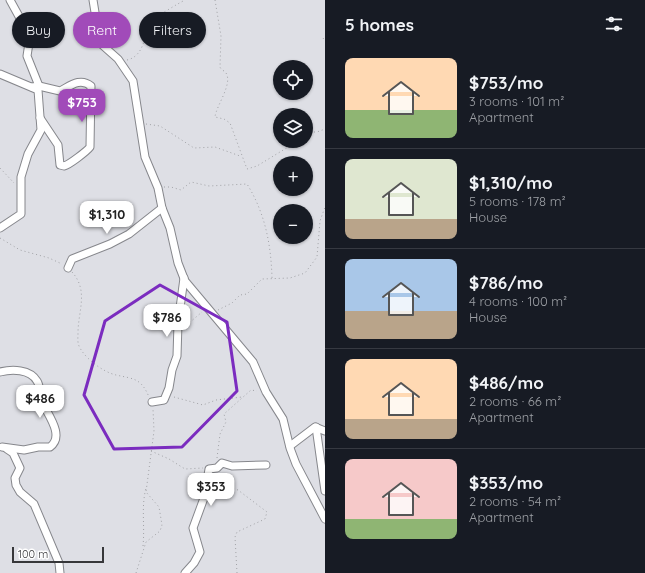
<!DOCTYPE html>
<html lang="en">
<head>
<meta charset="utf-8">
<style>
  :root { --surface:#171b24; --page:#242831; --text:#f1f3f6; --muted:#9ea1a6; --line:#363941; --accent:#a14bb9 }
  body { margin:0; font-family:Quicksand,sans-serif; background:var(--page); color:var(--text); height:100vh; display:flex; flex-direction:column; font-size:15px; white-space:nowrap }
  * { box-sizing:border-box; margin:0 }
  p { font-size:13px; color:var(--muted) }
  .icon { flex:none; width:22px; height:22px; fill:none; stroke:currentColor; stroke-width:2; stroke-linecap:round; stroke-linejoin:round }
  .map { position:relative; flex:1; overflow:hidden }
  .drawer { display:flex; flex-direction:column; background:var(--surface); width:320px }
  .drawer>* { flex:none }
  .banner { position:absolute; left:12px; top:12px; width:253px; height:36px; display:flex; gap:8px }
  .fabs { position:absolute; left:273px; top:60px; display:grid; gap:8px }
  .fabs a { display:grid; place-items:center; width:40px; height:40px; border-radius:50%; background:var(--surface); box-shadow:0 1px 3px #0004; font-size:20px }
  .scale { position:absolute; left:12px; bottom:10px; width:92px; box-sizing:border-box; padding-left:4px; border:2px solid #37373a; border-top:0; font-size:11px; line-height:14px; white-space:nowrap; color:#37373a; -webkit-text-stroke:3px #fff; paint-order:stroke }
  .price { position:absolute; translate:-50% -34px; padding:0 9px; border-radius:8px; background:#fff; color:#222; font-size:13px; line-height:26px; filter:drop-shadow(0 1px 2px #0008) }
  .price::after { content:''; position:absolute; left:50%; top:24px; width:12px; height:9px; margin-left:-6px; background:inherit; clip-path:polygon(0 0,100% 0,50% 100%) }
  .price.active { background:var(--accent); color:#fff }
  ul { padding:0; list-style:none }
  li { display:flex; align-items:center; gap:12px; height:100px; padding:0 20px }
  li+li { border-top:1px solid var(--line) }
  li span { display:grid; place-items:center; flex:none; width:112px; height:80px; border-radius:8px; color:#555 }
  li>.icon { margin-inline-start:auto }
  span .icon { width:48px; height:48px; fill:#fffc; stroke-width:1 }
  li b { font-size:17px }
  h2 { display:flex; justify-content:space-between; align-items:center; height:48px; padding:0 20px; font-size:17px }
  .tag { padding:0 14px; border-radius:18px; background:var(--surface); box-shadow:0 1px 3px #0004; font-size:14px; line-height:36px }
  .tag.active { background:var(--accent); color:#fff }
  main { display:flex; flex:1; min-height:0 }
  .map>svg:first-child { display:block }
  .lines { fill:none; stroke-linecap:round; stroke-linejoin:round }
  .street-casing { stroke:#86878c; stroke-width:9 }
  .path { stroke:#a1a2a6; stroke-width:1; stroke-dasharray:1 3; stroke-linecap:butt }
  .street { stroke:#fff; stroke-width:7 }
  .marked { fill:none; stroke:#7b2cbf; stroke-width:3; stroke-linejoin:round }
</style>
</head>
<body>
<main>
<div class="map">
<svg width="325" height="573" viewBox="0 0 325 573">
  <rect width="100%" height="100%" fill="#dedfe5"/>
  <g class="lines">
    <g class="street-casing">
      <g id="street">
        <path d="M10,0L27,31L29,43L27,56L39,86"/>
        <path d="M93,0L100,43L118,59L133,81L145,157L158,188L162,208L170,228L178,263L185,281L253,362L266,392L283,419L290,448L296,464L325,519"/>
        <path d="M0,74L38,90L41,130L28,154L21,177V214L0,228"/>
        <path d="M32,87L39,86L60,91C70,86 80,77 91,86L90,147C87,151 69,165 64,166L60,165L58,145L40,118"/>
        <path d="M68,268L72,259L110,244L129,234L162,208"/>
        <path d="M0,372C12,369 30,369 37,381C41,387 39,396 42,402C48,415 65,436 50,447H38L24,450L2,447"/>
        <path d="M152,402L164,400L169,388L172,370L177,356L178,323L184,278"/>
        <path d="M316,427L325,491"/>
        <path d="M290,446L315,427L325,431"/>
        <path d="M7,449L13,453L20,468L15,478L16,485L20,492L34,504L59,563L60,573"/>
        <path d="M185,573L194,563L200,552L193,528L204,498L209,469L217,468L222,463L232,466L266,465"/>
      </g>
    </g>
    <g class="path">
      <path d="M215,0L221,36L220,67C221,70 225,71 226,73C233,84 216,106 215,117L224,119L230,123L247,169L257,166L298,141"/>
      <path d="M323,39L325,36"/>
      <path d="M127,60C145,56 144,34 151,22C155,17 179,3 185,0"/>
      <path d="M146,124L160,126L194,148L215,147L240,156"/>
      <path d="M306,132H317L325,129"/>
      <path d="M0,168L14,183"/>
      <path d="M164,187H171L181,190L191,182L209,186L247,184C265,213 271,244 272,278"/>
      <path d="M0,238L20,250L49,258L62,264"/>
      <path d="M72,272C89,291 78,311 78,333C78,338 77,343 80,348C86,359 103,372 116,375C134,379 141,378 149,397"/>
      <path d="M218,310L232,303L240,295L247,294L262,279L290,278L305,273L317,257L320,221L325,207"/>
      <path d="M186,324L189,323L202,312"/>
      <path d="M174,397L203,405L216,400L242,397"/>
      <path d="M151,451L169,459L185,469L203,468"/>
      <path d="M217,458L220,434L226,422L224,414L251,390L257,391"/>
      <path d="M214,483L238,490L267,512L265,519L237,532L235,537L237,573"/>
      <path d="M143,546C145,526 141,507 146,488"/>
      <path d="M136,573L146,542L160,531L162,525L159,507L146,492L154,431L153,409"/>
    </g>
    <use href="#street" class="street"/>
  </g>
  <path class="marked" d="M160,285L227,322L237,391L182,447L114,449L84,395L105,321Z"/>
</svg>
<div class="fabs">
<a><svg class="icon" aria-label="locate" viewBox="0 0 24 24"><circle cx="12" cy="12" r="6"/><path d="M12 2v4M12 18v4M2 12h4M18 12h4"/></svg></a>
<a><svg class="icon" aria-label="layers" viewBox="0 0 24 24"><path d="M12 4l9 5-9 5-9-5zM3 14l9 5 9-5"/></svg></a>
<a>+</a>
<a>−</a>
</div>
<div class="scale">100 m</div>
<b class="price active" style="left:82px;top:123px">$753</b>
<b class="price" style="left:107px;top:235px">$1,310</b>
<b class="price" style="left:167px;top:338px">$786</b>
<b class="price" style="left:40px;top:419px">$486</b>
<b class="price" style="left:211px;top:507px">$353</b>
<div class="banner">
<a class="tag">Buy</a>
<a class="tag active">Rent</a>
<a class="tag">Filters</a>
</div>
</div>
<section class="drawer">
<h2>5 homes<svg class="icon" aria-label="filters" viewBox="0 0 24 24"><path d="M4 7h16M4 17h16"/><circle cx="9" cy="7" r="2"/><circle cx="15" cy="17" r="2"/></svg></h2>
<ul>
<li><span style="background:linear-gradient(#ffd9b3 65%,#8fb573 0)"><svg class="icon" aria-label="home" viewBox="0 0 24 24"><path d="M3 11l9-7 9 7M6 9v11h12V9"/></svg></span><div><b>$753/mo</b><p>3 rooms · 101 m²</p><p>Apartment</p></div></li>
<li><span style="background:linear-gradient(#dfe7d0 75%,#b9a48a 0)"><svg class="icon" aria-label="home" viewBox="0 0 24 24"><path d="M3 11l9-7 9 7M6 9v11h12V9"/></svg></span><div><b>$1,310/mo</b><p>5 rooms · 178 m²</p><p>House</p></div></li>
<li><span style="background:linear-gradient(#a9c7e8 65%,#b9a48a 0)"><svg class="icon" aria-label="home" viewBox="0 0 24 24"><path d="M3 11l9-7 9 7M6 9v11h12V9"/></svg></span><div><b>$786/mo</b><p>4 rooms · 100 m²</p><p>House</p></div></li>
<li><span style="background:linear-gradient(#ffd9b3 75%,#b9a48a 0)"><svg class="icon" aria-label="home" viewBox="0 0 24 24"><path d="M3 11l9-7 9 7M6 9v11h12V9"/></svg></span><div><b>$486/mo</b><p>2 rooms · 66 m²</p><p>Apartment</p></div></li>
<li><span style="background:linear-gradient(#f6c9c9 75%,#8fb573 0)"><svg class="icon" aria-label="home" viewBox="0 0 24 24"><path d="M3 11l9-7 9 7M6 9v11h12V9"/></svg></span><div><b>$353/mo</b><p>2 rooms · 54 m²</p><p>Apartment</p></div></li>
</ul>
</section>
</main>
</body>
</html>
